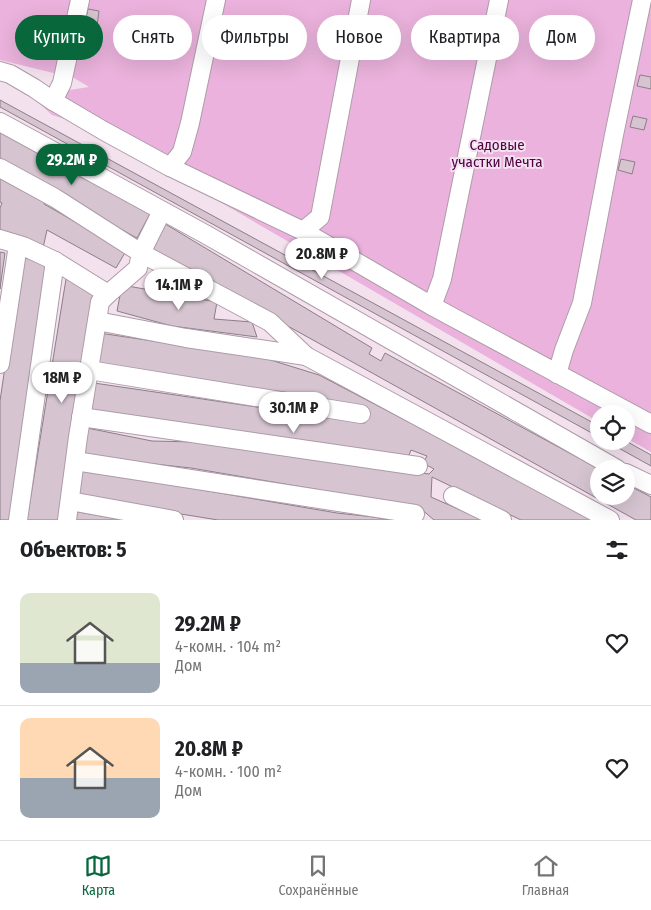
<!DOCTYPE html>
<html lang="ru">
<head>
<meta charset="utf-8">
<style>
  :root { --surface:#fff; --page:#f6f6f6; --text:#202124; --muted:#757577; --line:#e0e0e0; --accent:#08673b }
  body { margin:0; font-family:"Fira Sans Condensed",sans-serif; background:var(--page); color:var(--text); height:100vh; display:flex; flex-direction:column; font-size:19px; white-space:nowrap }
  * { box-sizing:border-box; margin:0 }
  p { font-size:16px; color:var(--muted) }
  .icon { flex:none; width:28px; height:28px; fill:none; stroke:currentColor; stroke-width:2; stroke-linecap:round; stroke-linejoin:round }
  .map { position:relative; height:520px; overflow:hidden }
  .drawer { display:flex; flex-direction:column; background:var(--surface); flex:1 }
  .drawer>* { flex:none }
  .top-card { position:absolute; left:15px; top:15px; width:621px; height:45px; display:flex; gap:10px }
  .buttons { position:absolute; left:590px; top:405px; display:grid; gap:10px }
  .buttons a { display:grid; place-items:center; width:45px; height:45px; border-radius:50%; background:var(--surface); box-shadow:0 5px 20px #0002; font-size:25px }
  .price { position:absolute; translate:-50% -42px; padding:0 11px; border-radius:18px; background:#fff; color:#222; font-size:16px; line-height:32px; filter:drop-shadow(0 1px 2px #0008) }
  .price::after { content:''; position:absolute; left:50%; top:30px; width:15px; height:11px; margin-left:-8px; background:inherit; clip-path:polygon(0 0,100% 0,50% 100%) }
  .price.selected { background:var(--accent); color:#fff }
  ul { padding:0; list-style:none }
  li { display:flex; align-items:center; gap:15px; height:125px; padding:0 20px }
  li+li { border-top:1px solid var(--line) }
  li span { display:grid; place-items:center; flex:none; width:140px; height:100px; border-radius:10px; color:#555 }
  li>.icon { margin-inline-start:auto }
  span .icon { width:60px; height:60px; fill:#fffc; stroke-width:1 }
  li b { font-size:21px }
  h2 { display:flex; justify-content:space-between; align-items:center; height:60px; padding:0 20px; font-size:21px }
  .chip { padding:0 18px; border-radius:22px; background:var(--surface); box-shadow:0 5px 20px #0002; font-size:18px; line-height:45px }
  .chip.selected { background:var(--accent); color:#fff }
  .tab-bar { display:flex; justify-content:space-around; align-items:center; height:70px; border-top:1px solid var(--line); background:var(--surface); font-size:14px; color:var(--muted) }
  .tab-bar a { display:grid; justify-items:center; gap:2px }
  .tab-bar .selected { color:var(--accent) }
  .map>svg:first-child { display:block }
  .green { fill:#eab2dc }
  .building { fill:#d6c5d1; stroke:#8d7d89 }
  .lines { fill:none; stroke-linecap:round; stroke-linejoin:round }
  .minor-casing { stroke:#ad9ca8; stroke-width:20 }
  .minor { stroke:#fff; stroke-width:18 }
  .labels { text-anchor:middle; stroke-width:4; stroke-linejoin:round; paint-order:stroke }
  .park-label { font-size:15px; fill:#500146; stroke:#f3e1ee }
</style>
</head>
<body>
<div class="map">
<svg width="651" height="520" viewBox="0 0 651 520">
  <rect width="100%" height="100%" fill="#f3e1ee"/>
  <path class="green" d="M0,0H651V452L626,438V414H599V422L91,127L52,115L31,96L89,87L74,78L0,60Z"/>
  <g class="building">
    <path d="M88,9L99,11L97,26L85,23Z"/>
    <path d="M640,75L651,77V89L637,86Z"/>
    <path d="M0,100L599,426V437L0,107Z"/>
    <path d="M633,116L647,119L644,130L630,127Z"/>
    <path d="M0,130L151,212L137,238L0,163Z"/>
    <path d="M621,159L635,162L632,174L618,170Z"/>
    <path d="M0,177L46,198L44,204L126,251L116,268L47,230L43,248L0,234V208L2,203L0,202Z"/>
    <path d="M162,222L372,348L369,354L381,361L385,353L599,469V496H626V484L651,497V520H636L146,247Z"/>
    <path d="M0,252L5,253L0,289Z"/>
    <path d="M21,257L47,263L11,520H0V401Z"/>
    <path d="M66,279L95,289L61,520H27Z"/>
    <path d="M122,285L217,302L214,319L252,322L257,337L172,326L117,311Z"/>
    <path d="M99,333L261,357L319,375L596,520H521L432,477L431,497L483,520H434L419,507L191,468L81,456L87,428L152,441L197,442L429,474L434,469L423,463L427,456L411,450L407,460L88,411L94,383L365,423L367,411L93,365Z"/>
    <path d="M606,441H626L651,455V466Z"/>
    <path d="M79,469L337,513L374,517L391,520H218L76,497Z"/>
    <path d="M74,511L123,520H73Z"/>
  </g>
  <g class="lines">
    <g class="minor-casing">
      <g id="minor">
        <path d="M0,71L10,74L34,88L53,101L104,131L170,167L303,231L432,306L651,424"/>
        <path d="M53,101L62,83L80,0"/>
        <path d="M0,122L205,234L617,469"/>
        <path d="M170,167L182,152L190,123L216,0"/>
        <path d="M0,168L55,198L141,253L270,322L306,356L610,520"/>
        <path d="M303,231L320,217L361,0"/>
        <path d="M0,239L23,246L55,261"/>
        <path d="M432,306L442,279L499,0"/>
        <path d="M97,321L186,338L306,356"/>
        <path d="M0,364L18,245"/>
        <path d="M89,370L361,414"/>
        <path d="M557,374L564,350L582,303L614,135L642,0"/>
        <path d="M81,417L418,466"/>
        <path d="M75,461L415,514"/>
        <path d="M626,473L651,485"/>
        <path d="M453,496L502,520"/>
        <path d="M70,501L174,520"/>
        <path d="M18,520L55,261L108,294"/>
        <path d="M67,520L78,437L100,302L108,294L138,268L141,253L162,211"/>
      </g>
    </g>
    <use href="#minor" class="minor"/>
  </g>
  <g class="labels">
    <g class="park-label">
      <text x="497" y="150">Садовые<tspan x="497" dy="17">участки Мечта</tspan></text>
    </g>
  </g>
</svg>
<div class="buttons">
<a><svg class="icon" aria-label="locate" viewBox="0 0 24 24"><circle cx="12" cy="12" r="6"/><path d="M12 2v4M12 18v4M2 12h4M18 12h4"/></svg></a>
<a><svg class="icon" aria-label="layers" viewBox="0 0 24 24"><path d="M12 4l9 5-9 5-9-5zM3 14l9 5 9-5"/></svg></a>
</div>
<b class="price selected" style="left:72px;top:186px">29.2M ₽</b>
<b class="price" style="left:322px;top:280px">20.8M ₽</b>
<b class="price" style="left:179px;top:311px">14.1M ₽</b>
<b class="price" style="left:62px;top:404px">18M ₽</b>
<b class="price" style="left:294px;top:434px">30.1M ₽</b>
<div class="top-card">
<a class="chip selected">Купить</a>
<a class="chip">Снять</a>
<a class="chip">Фильтры</a>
<a class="chip">Новое</a>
<a class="chip">Квартира</a>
<a class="chip">Дом</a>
</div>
</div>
<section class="drawer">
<h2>Объектов: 5<svg class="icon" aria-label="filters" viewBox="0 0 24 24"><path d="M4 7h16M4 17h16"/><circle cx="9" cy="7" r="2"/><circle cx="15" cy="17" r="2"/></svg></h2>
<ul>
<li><span style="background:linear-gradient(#dfe7d0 70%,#9aa5b1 0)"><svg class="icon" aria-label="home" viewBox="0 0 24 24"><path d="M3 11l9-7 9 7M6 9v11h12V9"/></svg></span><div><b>29.2M ₽</b><p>4-комн. · 104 m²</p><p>Дом</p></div><svg class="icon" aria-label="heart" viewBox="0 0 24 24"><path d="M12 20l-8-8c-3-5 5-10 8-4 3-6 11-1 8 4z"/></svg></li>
<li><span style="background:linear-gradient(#ffd9b3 60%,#9aa5b1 0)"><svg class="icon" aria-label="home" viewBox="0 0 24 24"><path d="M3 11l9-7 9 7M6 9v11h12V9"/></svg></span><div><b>20.8M ₽</b><p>4-комн. · 100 m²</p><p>Дом</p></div><svg class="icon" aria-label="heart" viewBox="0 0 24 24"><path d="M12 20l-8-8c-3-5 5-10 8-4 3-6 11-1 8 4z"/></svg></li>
</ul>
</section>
<nav class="tab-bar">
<a class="selected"><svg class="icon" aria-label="map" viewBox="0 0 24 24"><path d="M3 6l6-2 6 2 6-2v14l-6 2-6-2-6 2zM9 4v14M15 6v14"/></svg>Карта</a>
<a><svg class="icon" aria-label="saved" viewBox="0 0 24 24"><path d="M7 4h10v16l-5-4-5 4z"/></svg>Сохранённые</a>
<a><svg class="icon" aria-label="home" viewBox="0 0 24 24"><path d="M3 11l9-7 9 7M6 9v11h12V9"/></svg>Главная</a>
</nav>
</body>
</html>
